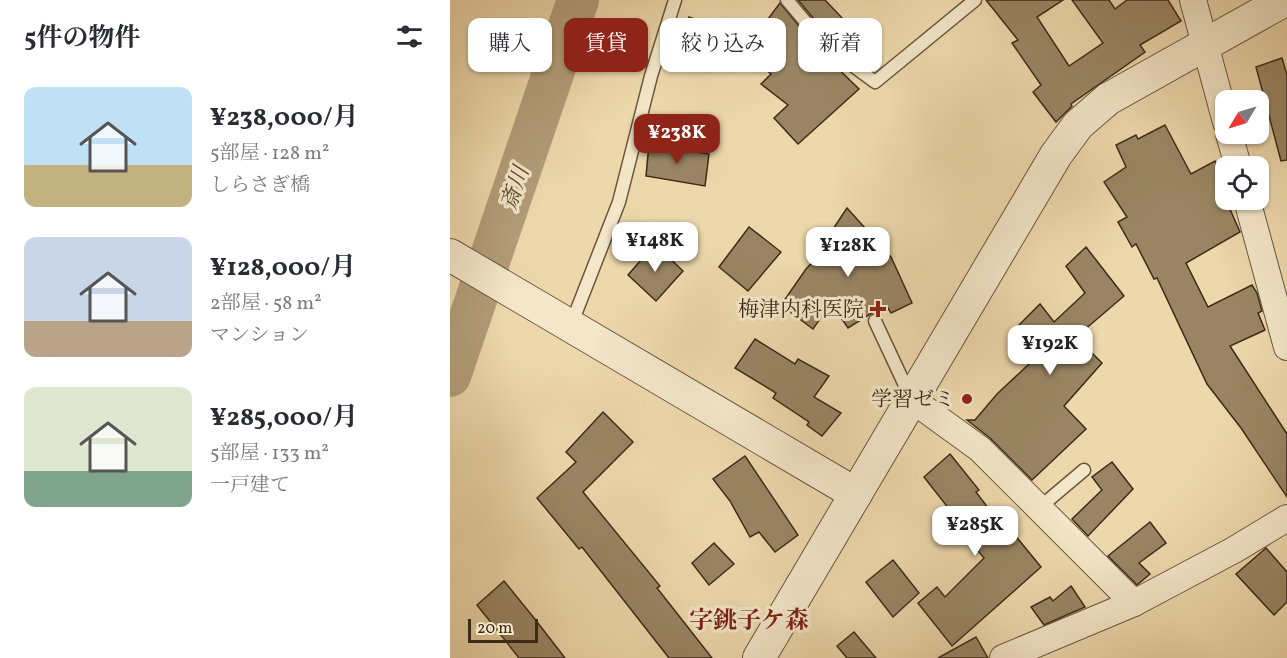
<!DOCTYPE html>
<html lang="ja">
<head>
<meta charset="utf-8">
<style>
  :root { --surface:#fff; --page:#f2f2f3; --text:#2b2b33; --muted:#7c7c81; --accent:#8f2418 }
  body { margin:0; font-family:Vollkorn,"Noto Serif JP",serif; background:var(--page); color:var(--text); height:100vh; display:flex; flex-direction:column; font-size:22px; white-space:nowrap }
  * { box-sizing:border-box; margin:0 }
  p { font-size:20px; color:var(--muted) }
  .icon { flex:none; width:33px; height:33px; fill:none; stroke:currentColor; stroke-width:2; stroke-linecap:round; stroke-linejoin:round }
  .map { position:relative; flex:1; overflow:hidden }
  .drawer { display:flex; flex-direction:column; background:var(--surface); width:450px }
  .drawer>* { flex:none }
  .hud { position:absolute; left:18px; top:18px; width:570px; height:54px; display:flex; gap:12px }
  .needle { width:39px; rotate:232deg }
  .tools { position:absolute; left:765px; top:90px; display:grid; gap:12px }
  .tools a { display:grid; place-items:center; width:54px; height:54px; border-radius:12px; background:var(--surface); box-shadow:0 2px 4px #0004; font-size:30px }
  .scale { position:absolute; left:18px; bottom:15px; width:70px; box-sizing:border-box; padding-left:6px; border:3px solid #3e2b17; border-top:0; font-size:16px; line-height:21px; white-space:nowrap; color:#3e2b17; -webkit-text-stroke:4px #f3e6c9; paint-order:stroke }
  .price { position:absolute; translate:-50% -51px; padding:0 14px; border-radius:12px; background:#fff; color:#222; font-size:20px; line-height:39px; filter:drop-shadow(0 2px 3px #0008) }
  .price::after { content:''; position:absolute; left:50%; top:36px; width:18px; height:14px; margin-left:-9px; background:inherit; clip-path:polygon(0 0,100% 0,50% 100%) }
  .price.on { background:var(--accent); color:#fff }
  ul { padding:0; list-style:none }
  li { display:flex; align-items:center; gap:18px; height:150px; padding:0 24px }
  li span { display:grid; place-items:center; flex:none; width:168px; height:120px; border-radius:12px; color:#555 }
  li>.icon { margin-inline-start:auto }
  span .icon { width:72px; height:72px; fill:#fffc; stroke-width:1 }
  li b { font-size:26px }
  h2 { display:flex; justify-content:space-between; align-items:center; height:72px; padding:0 24px; font-size:26px }
  .tag { padding:0 21px; border-radius:12px; background:var(--surface); box-shadow:0 2px 4px #0004; font-size:21px; line-height:54px }
  .tag.on { background:var(--accent); color:#fff }
  main { display:flex; flex:1; min-height:0 }
  .map>svg:first-child { display:block }
  .lines { fill:none; stroke-linecap:round; stroke-linejoin:round }
  .river { stroke:#b29d79; stroke-width:42 }
  .building { fill:#998564; stroke:#3e2b17; stroke-width:1.5 }
  .service-casing { stroke:#6a563c; stroke-width:15 }
  .minor-casing { stroke:#6a563c; stroke-width:28 }
  .tertiary-casing { stroke:#6a563c; stroke-width:34 }
  .service { stroke:#f3e6c9; stroke-width:12 }
  .minor { stroke:#f3e6c9; stroke-width:26 }
  .tertiary { stroke:#f3e6c9; stroke-width:32 }
  .poi-dot { fill:#8f2418; stroke:#f3e6c9; stroke-width:2 }
  .labels { text-anchor:middle; stroke-width:6; stroke-linejoin:round; paint-order:stroke }
  .poi-label { font-size:21px; fill:#3e2b17; stroke:#f3e6c9; text-anchor:end }
  .water-label { font-size:22px; font-style:italic; fill:#5b4830; stroke:#f3e6c9 }
  .quarter-label { font-size:24px; font-weight:bold; fill:#7a1f14; stroke:#f3e6c9 }
</style>
</head>
<body>
<main>
<section class="drawer">
<h2>5件の物件<svg class="icon" aria-label="filters" viewBox="0 0 24 24"><path d="M4 7h16M4 17h16"/><circle cx="9" cy="7" r="2"/><circle cx="15" cy="17" r="2"/></svg></h2>
<ul>
<li><span style="background:linear-gradient(#bfe0f5 65%,#c2b280 0)"><svg class="icon" aria-label="home" viewBox="0 0 24 24"><path d="M3 11l9-7 9 7M6 9v11h12V9"/></svg></span><div><b>¥238,000/月</b><p>5部屋 · 128 m²</p><p>しらさぎ橋</p></div></li>
<li><span style="background:linear-gradient(#c9d6e8 70%,#b9a48a 0)"><svg class="icon" aria-label="home" viewBox="0 0 24 24"><path d="M3 11l9-7 9 7M6 9v11h12V9"/></svg></span><div><b>¥128,000/月</b><p>2部屋 · 58 m²</p><p>マンション</p></div></li>
<li><span style="background:linear-gradient(#dfe7d0 70%,#7fa58c 0)"><svg class="icon" aria-label="home" viewBox="0 0 24 24"><path d="M3 11l9-7 9 7M6 9v11h12V9"/></svg></span><div><b>¥285,000/月</b><p>5部屋 · 133 m²</p><p>一戸建て</p></div></li>
</ul>
</section>
<div class="map">
<svg width="837" height="658" viewBox="0 0 837 658">
  <rect width="100%" height="100%" fill="#edd8ac"/>
  <filter id="stains"><feTurbulence type="fractalNoise" baseFrequency=".00333" numOctaves="4"/><feColorMatrix values="0 0 0 0 .2 0 0 0 0 .09 0 0 0 0 .02 0 0 0 .5 -.17"/></filter>
  <radialGradient id="worn" r=".72"><stop offset=".6" stop-color="#630" stop-opacity="0"/><stop offset="1" stop-color="#630" stop-opacity=".3"/></radialGradient>
  <g class="lines">
    <path class="river" d="M0,376L128,0"/>
  </g>
  <g class="building">
    <path d="M348,0H375L395,21L380,38Z"/>
    <path d="M536,0H613L587,17L619,66L653,43L622,0H659L665,9L677,0H718L731,21L690,45L695,52L621,104L622,106L606,122L583,92L591,85L562,43L568,40Z"/>
    <path d="M330,3L369,50L409,89L348,144L324,118L338,105L311,84L321,74L269,30L260,56L231,46L239,17L317,45L306,35Z"/>
    <path d="M832,58L837,75V160L831,161L806,67Z"/>
    <path d="M715,125L741,174L765,161L776,182V200L790,232L736,263L758,307L802,285L807,293L812,311L808,313L815,330L780,346L837,434V497L791,428L757,384L707,278L704,279L686,244L682,247L668,222L677,217L654,182L676,167L666,145L686,135L688,139Z"/>
    <path d="M199,144L259,154L255,186L196,176Z"/>
    <path d="M397,208L441,257L462,303L441,313L438,308L422,313L398,328L381,303L363,329L331,305L356,269L382,242L377,238Z"/>
    <path d="M299,227L331,252L298,291L269,267Z"/>
    <path d="M205,244L233,271L206,301L178,275Z"/>
    <path d="M636,247L674,296L626,337L652,363L614,406L636,429L582,480L540,438L517,420H525L547,394L592,352L568,326L590,304L604,322L635,293L616,266Z"/>
    <path d="M305,339L345,364L348,359L379,376L364,397L391,413L372,436L357,425L359,422L323,398L326,393L285,368Z"/>
    <path d="M153,412L183,442L133,492L210,586L207,588L262,658H219L132,547L129,549L87,498L126,462L116,452Z"/>
    <path d="M500,454L529,490L526,492L560,537L564,534L591,567L502,646L468,603L487,587L495,597L534,558L504,522L507,519L474,477Z"/>
    <path d="M295,456L348,535L325,552L309,532L300,537L280,501L263,479Z"/>
    <path d="M662,462L683,489L638,536L622,519L652,490L642,477Z"/>
    <path d="M700,522L716,543L689,563L700,574L687,585L658,556Z"/>
    <path d="M264,543L284,564L259,585L242,563Z"/>
    <path d="M816,548L837,572V602L824,615L786,574Z"/>
    <path d="M443,560L469,593L443,617L416,582Z"/>
    <path d="M54,581L84,618L115,658H69L27,605Z"/>
    <path d="M621,586L635,607L594,625L581,607L600,597L603,601Z"/>
    <path d="M404,632L426,658H397L387,646Z"/>
    <path d="M526,637L538,658H488Z"/>
  </g>
  <g class="lines">
    <g class="service-casing">
      <g id="service">
        <path d="M337,0L375,45L425,82L525,0"/>
        <path d="M425,321L460,396"/>
        <path d="M121,325L169,202L201,76L225,0"/>
        <path d="M589,508L634,470"/>
      </g>
    </g>
    <g class="minor-casing">
      <g id="minor">
        <path d="M743,0L776,122"/>
        <path d="M779,134L788,166"/>
        <path d="M797,200L837,347"/>
        <path d="M461,399L530,449L684,603"/>
        <path d="M553,658L684,603L784,550L837,518"/>
      </g>
    </g>
    <g class="tertiary-casing">
      <g id="tertiary">
        <path d="M0,255L406,494"/>
        <path d="M309,658L606,155L628,125L658,99L835,0"/>
      </g>
    </g>
    <use href="#service" class="service"/>
    <use href="#minor" class="minor"/>
    <use href="#tertiary" class="tertiary"/>
  </g>
  <g class="poi-dot">
    <path d="M425 300h6v6h6v6h-6v6h-6v-6h-6v-6h6z"/>
    <circle cx="517" cy="399" r="6"/>
  </g>
  <g class="labels">
    <g class="poi-label">
      <text x="414" y="316">梅津内科医院</text>
      <text x="505" y="406">学習ゼミ</text>
    </g>
    <g class="water-label">
      <text transform="translate(64 188) rotate(-71)" y="8">斎川</text>
    </g>
    <g class="quarter-label">
      <text x="299" y="628">字銚子ケ森</text>
    </g>
  </g>
  <rect width="100%" height="100%" filter="url(#stains)"/>
  <rect width="100%" height="100%" fill="url(#worn)"/>
</svg>
<div class="tools">
<a><svg class="needle" viewBox="-14 -14 28 28"><path d="M0-13l5 13h-10z" fill="#e53935"/><path d="M0 13l5-13h-10z" fill="#7c7c81"/></svg></a>
<a><svg class="icon" aria-label="locate" viewBox="0 0 24 24"><circle cx="12" cy="12" r="6"/><path d="M12 2v4M12 18v4M2 12h4M18 12h4"/></svg></a>
</div>
<div class="scale">20 m</div>
<b class="price on" style="left:227px;top:165px">¥238K</b>
<b class="price" style="left:205px;top:273px">¥148K</b>
<b class="price" style="left:398px;top:278px">¥128K</b>
<b class="price" style="left:600px;top:376px">¥192K</b>
<b class="price" style="left:525px;top:557px">¥285K</b>
<div class="hud">
<a class="tag">購入</a>
<a class="tag on">賃貸</a>
<a class="tag">絞り込み</a>
<a class="tag">新着</a>
</div>
</div>
</main>
</body>
</html>
